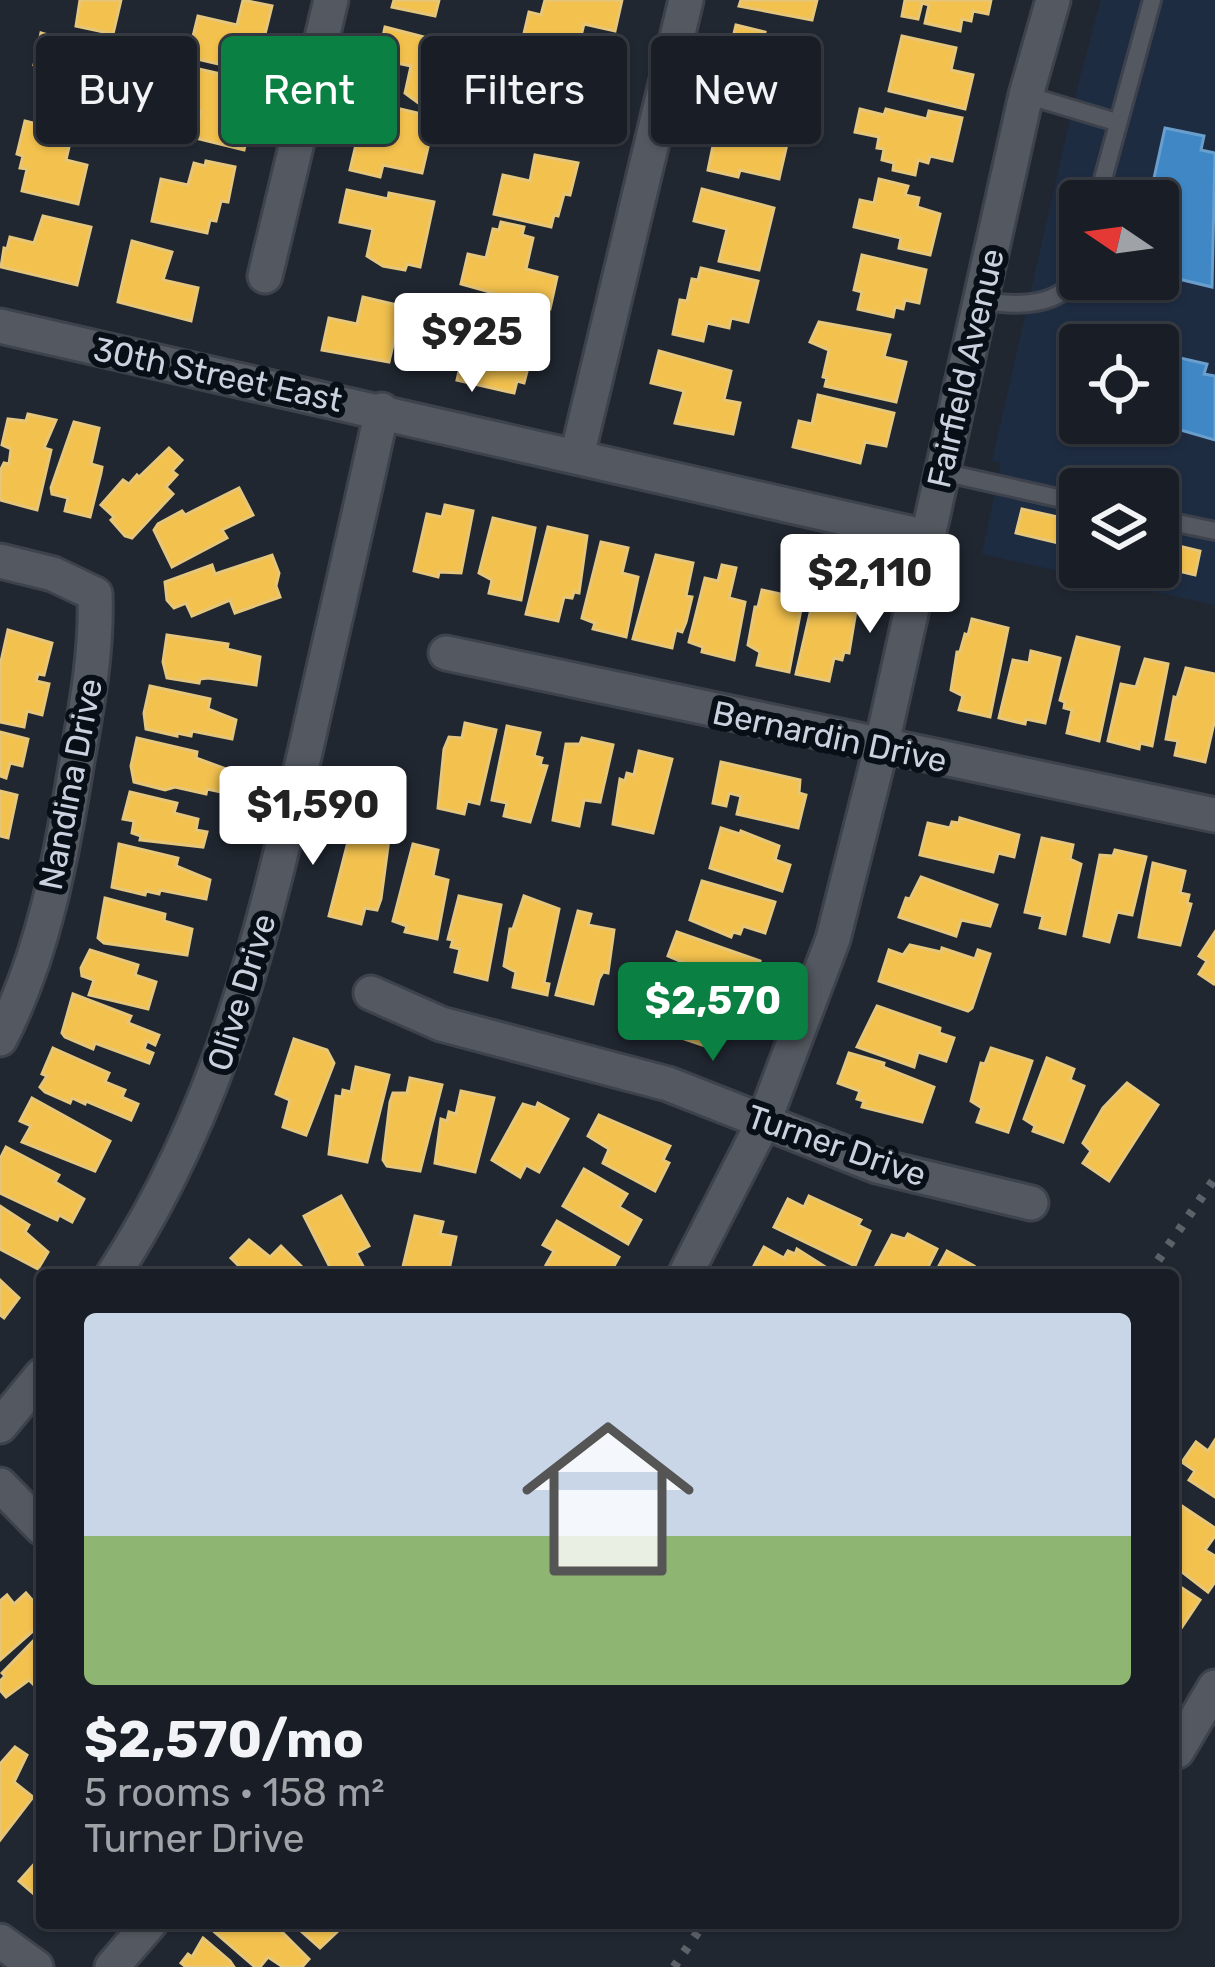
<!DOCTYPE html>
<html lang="en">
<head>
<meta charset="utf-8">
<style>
  :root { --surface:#191d25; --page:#22262d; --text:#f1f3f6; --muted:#9fa2a7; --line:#373b42; --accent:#0b8043 }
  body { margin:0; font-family:Rubik,sans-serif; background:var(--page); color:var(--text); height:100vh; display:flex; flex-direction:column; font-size:45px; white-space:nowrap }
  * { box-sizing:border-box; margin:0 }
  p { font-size:39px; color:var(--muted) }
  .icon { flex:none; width:66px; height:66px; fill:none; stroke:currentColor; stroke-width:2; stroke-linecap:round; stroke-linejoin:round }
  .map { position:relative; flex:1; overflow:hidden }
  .details { position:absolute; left:36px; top:1269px; width:1143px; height:660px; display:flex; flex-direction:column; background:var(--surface); border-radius:12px; box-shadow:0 3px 9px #0004,0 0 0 3px var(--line) }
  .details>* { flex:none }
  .guide { position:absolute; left:36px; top:36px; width:1143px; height:108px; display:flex; gap:24px }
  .needle { width:78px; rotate:283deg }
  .buttons { position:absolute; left:1059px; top:180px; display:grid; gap:24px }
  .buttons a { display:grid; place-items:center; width:120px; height:120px; border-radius:12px; background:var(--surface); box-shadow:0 3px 9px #0004,0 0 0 3px var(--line); font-size:60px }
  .price { position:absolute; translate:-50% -102px; padding:0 27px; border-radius:12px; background:#fff; color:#222; font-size:39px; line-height:78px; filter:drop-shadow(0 3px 6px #0008) }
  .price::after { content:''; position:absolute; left:50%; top:72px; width:36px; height:27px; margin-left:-18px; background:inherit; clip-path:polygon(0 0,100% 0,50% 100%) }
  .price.selected { background:var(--accent); color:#fff }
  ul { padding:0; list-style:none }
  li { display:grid; align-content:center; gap:24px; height:636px; padding:0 48px }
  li+li { border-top:3px solid var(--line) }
  li span { display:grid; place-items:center; height:372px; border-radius:12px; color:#555 }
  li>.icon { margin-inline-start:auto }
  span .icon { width:216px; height:216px; fill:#fffc; stroke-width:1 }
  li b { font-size:51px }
  .chip { padding:0 42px; border-radius:12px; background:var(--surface); box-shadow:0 3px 9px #0004,0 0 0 3px var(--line); font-size:42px; line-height:108px }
  .chip.selected { background:var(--accent); color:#fff }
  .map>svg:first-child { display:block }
  .built { fill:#1e2c42; fill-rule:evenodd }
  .homes { fill:#f2c14e; stroke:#e6c67a; stroke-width:3 }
  .schools { fill:#3f88c5; stroke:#699ecd; stroke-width:3 }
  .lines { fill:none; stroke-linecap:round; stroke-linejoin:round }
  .lane-casing { stroke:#3e424c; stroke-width:22 }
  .street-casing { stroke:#3e424c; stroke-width:39 }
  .lane { stroke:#545961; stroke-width:16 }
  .street { stroke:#545961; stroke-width:33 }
  .rail { stroke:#5d6269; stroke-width:9; stroke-dasharray:6 12; stroke-linecap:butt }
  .labels { text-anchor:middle; stroke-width:12; stroke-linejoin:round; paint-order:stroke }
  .street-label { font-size:33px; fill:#cad2df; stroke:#090f17 }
</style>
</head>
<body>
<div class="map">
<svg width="1215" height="1967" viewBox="0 0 1215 1967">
  <rect width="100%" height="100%" fill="#212731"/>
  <path class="built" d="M1101,0H1215V605L982,554L1001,463L992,461L1078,85ZM1080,201H1158V279H1080ZM1080,345H1158V423H1080ZM1080,489H1158V567H1080Z"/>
  <g class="homes">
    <path d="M80,0H121L113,34L76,26Z"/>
    <path d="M243,0L272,6L264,38L256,37L244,70L188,57L198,16L237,25Z"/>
    <path d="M394,0H439L435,16L392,7Z"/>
    <path d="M545,0H622L615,31L584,24L576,56L522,42L529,12L541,15Z"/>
    <path d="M741,0H817L812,20L739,6Z"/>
    <path d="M905,0H991L988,14L973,11L971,21L962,19L960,31L925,23L929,5L922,3L918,19L902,16Z"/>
    <path d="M736,25L765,32L758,59L798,69L789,109L727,94L734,65L727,63Z"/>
    <path d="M385,27L471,49L461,90L475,93L471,115L420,104L405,93L411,66L378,59Z"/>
    <path d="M41,33L113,54L107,82L121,85L115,113L55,104L59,84L65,85L67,73L34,65Z"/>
    <path d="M902,36L956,48L951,70L973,75L965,109L889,91Z"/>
    <path d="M534,61L591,74L588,85L595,87L588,108L596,110L588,144L558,138L561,123L533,116L536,103L525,101Z"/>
    <path d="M190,67L247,80L243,115L252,117L244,150L195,138L201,111L180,106Z"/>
    <path d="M379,104L435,117L422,173L383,165L380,177L350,170L358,136L365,138L369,116L376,117Z"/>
    <path d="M735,105L793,118L779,179L740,170L738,177L708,170L715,136L723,138L728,116L733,117Z"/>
    <path d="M860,109L884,115L886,109L927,119L929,111L962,118L952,161L930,156L928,163L918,160L915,175L893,170L894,163L882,160L884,149L877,148L879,137L855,132Z"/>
    <path d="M25,121L53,128L50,143L69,147L66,160L87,165L78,204L22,191L27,169L20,168L23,156L17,154Z"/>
    <path d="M535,155L578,163L570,195L564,194L558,216L554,215L551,227L494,214L503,175L530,181Z"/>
    <path d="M206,161L235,167L228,202L221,201L216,221L210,220L207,233L152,221L161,179L188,185L194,163L205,166Z"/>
    <path d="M879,179L908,186L905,195L919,198L917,207L940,214L930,255L899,248L901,238L854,227L860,200L874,203Z"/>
    <path d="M702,189L774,208L759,270L719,261L727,229L694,221Z"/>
    <path d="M347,190L388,199L389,193L434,202L420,267L407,264L405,270L383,266L367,256L373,229L340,222Z"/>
    <path d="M43,216L91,227L77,285L1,267L4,248L7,249L10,237L34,243Z"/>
    <path d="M501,222L524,227L522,235L533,238L526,269L557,277L550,309L461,284L468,254L486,258L493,229L499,230Z"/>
    <path d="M132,241L172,252L163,280L198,288L191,321L118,302Z"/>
    <path d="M862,255L926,270L919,303L905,300L903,309L895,307L893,317L858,309L862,292L854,290Z"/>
    <path d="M701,268L758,281L748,322L731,318L729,328L707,323L703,341L673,334L680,300L687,301L692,279L698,280Z"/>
    <path d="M363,297L402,306L389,362L322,350L329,318L357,324Z"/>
    <path d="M497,318L543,329L536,361L530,360L524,383L517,381L514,393L457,380L466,339L491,344Z"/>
    <path d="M819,322L890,335L884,357L906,362L896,402L825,386L827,378L823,377L829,350L810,342Z"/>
    <path d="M659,351L731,371L724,400L740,403L733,434L675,423L684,391L651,383Z"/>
    <path d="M818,395L894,413L886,446L865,442L860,463L793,447L799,421L812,424Z"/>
    <path d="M28,414L56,420L44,448L51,450L37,510L0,500L1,469L4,463L9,464L11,449L2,445L8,419L26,421Z"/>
    <path d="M74,422L99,428L91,464L102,467L101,473L90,517L65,511L68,498L52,494L51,488Z"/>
    <path d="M169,448L182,460L172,471L177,475L166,487L173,494L132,538L125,536L111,520L114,517L101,505L123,480L129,484L137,475L139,477Z"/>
    <path d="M239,488L253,515L222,530L227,538L172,567L154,530L158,524L182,511L185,515Z"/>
    <path d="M445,505L473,511L461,573L439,572L438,577L414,571L427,514L442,517Z"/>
    <path d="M1022,509L1080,522V548L1016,533Z"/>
    <path d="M493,518L535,528L521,600L489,593L492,580L479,573Z"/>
    <path d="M548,527L587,536L579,593L574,592L572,598L564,597L558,621L526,614Z"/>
    <path d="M1158,541L1200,551L1195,575L1158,566Z"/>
    <path d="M601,542L628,548L622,573L638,577L626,637L593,629L595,623L582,618Z"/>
    <path d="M272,555L279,573L276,586L280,597L235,613L230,600L192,616L186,603L174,608L167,600L165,582L212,565L215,574Z"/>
    <path d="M656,555L693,563L686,596L692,597L686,622L682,632L676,630L672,648L633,639Z"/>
    <path d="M722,565L736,568L729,598L745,602L734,660L702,652L703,647L689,642L705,578L718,581Z"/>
    <path d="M817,583L859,593L849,653L844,652L842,660L834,658L829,681L796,674Z"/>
    <path d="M762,590L803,599L789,672L757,665L760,652L748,645L755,607H758Z"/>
    <path d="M972,619L1008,628L990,717L959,710L963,696L951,690L957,652H960L965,634L968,635Z"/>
    <path d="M8,630L52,643L44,675L38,674L36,681L49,684L42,715L27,711L24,727L0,722V666Z"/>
    <path d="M167,635L228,644L227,649L260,657L256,685L208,678L200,679L199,683L167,678L163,662Z"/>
    <path d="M1077,637L1119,647L1099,741L1067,733L1072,710L1064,708L1065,702L1060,700Z"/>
    <path d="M1031,651L1060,658L1045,723L1026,719L1025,724L999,718L1013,660L1029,663Z"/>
    <path d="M1145,659L1168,664L1152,746L1140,743L1139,749L1108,741L1121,684L1136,687Z"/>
    <path d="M1186,668L1215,674V719L1205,762L1175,755L1178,741L1166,739L1174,697L1177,698Z"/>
    <path d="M150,686L210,699L208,709L236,720L232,739L192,731L191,736L177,733V736L146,729L144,713Z"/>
    <path d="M465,723L496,730L479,804L467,801L464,814L438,808L444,749L449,737L462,738Z"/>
    <path d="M507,726L540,733L534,756L542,758L540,765L547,766L530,822L504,816L507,803L492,800Z"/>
    <path d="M0,732L28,739L22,766L10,763L6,778L0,776Z"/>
    <path d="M137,738L197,752L196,758L226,769L221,792L207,789L206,794L175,787L165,790L134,782L131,766Z"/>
    <path d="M582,738L613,745L600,802L584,800L579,826L553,820L566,744H580Z"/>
    <path d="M639,751L672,759L653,833L613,824L620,779L625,781L627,773L634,775Z"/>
    <path d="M721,762L800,780L799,793L806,795L798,828L737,814L741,796L729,793L726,806L713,803Z"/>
    <path d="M0,791L17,795L8,838L0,836Z"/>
    <path d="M130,792L177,803L174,813L198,819L196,830L207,832L203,847L140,840L141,836L132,833L134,821L123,819Z"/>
    <path d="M960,818L1019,835L1014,857L998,853L993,872L920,855L928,823L950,828L952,822L959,823Z"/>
    <path d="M721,828L740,834L741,831L779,846L775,860L790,865L782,891L710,868Z"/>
    <path d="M351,830L389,839L381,899L377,910L365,908L361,924L329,916Z"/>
    <path d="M1042,838L1073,845L1070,859L1081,864L1065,934L1040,928L1043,916L1025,912Z"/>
    <path d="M119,844L178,858L176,866L210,880L206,899L160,890L159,894L146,891L145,895L112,887Z"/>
    <path d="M413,844L438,850L433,876L448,880L437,939L405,932L407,926L393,921Z"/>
    <path d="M1115,850L1146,857L1132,915L1117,912L1109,942L1084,936L1100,855L1113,856Z"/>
    <path d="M1153,863L1185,871L1180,893L1189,895L1187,903L1191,904L1180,945L1139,937Z"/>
    <path d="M921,877L997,905L990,926L961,920L956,936L899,917L906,898L910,899Z"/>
    <path d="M702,881L775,902L765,933L743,926L740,934L733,932L731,937L690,920Z"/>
    <path d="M459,896L501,905L487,980L455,972L460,949L451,947L453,940L448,939Z"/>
    <path d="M524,896L559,909L544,983L549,984L547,995L513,987L516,972L504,966L510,929H513Z"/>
    <path d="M105,898L165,914L164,921L192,929L187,955L104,943L98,938Z"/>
    <path d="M578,911L591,914L588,925L614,930L608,973L603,972L599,979L593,1004L556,995Z"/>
    <path d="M677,932L760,961L744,1004L688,983L694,967L668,956Z"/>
    <path d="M1215,932V983L1214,984L1199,974L1207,961L1199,956Z"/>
    <path d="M910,945L941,952L942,948L975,959L978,950L990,954L972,1008L968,1011L879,981L889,950L903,955Z"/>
    <path d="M90,950L138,965L135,975L156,982L148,1009L89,995L94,980L82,976L81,968Z"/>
    <path d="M670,984L741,1011L731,1035L718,1030L708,1047L652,1028Z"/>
    <path d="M73,994L131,1016L128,1023L159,1035L155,1045L147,1041L144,1049L153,1053L149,1063L95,1043L93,1049L65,1037L62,1033Z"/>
    <path d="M877,1006L940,1028L939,1033L954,1038L946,1061L918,1052L914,1067L857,1047Z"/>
    <path d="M294,1039L327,1050L334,1063L306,1135L283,1127L290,1100L276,1094Z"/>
    <path d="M53,1048L109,1073L105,1082L125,1090L122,1097L138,1104L131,1120L86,1101L85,1104L72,1098L70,1103L45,1092L40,1087L47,1076L42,1074Z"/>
    <path d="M991,1048L1032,1061L1008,1132L977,1122L982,1108L971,1101L981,1063L985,1064Z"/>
    <path d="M849,1053L884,1063L883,1067L934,1087L922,1122L862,1107L864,1101L857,1099L860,1091L838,1083Z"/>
    <path d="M1047,1058L1074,1069L1070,1080L1084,1086L1063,1142L1033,1131L1035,1126L1024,1119Z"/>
    <path d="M356,1067L389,1075L367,1162L329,1154L336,1096L342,1097L343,1090L351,1092Z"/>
    <path d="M410,1078L442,1085L420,1171L387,1166L383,1160L390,1102L393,1093H407Z"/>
    <path d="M1127,1083L1158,1105L1109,1181L1083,1163L1091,1151L1083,1143L1103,1108Z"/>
    <path d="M461,1091L494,1098L475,1172L435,1163L441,1119L447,1121L449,1112L456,1114Z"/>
    <path d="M32,1098L110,1141L95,1171L22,1142L31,1126L20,1121Z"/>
    <path d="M538,1103L568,1119L539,1172L526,1165L520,1177L492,1160L523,1104L536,1108Z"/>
    <path d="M599,1115L670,1146L663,1160L669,1163L655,1191L603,1163L609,1149L588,1136Z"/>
    <path d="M6,1147L59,1175L55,1182L84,1199L72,1222L59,1215L57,1220L0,1193V1159Z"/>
    <path d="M584,1169L627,1194L619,1207L641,1220L628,1244L563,1206Z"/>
    <path d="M341,1196L369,1246L356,1253L364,1268L352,1275H334L304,1216Z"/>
    <path d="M809,1196L861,1220L858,1225L870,1231L855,1266L774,1227L788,1199L804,1207Z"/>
    <path d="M0,1206L29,1225L25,1232L48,1252L38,1269L0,1249Z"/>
    <path d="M415,1216L443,1222L440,1234L456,1237L448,1275H401Z"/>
    <path d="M557,1221L619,1257L609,1275H563L546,1265L554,1251L543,1245Z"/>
    <path d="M908,1234L937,1249L924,1275H871L892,1235L905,1239Z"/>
    <path d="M249,1240L270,1257L281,1246L310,1275H248L231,1258Z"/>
    <path d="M764,1247L784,1258L788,1251L795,1254L797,1249L838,1275H749Z"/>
    <path d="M947,1251L974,1266L970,1275H934Z"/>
    <path d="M0,1280L19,1298L4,1318L0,1315Z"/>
    <path d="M1215,1440V1497L1189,1480L1195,1471L1182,1462L1196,1442L1208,1451Z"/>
    <path d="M1173,1500L1215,1528V1536L1205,1550L1215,1556V1582L1208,1592L1173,1565Z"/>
    <path d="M1173,1582L1200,1600L1182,1627L1173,1621Z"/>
    <path d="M26,1593L42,1611V1623L0,1660V1601L7,1595L14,1604Z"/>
    <path d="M42,1632V1693L29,1680L6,1697L0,1690V1681L5,1676L2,1673Z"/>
    <path d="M15,1747L27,1755L14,1782L33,1797L0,1840V1764Z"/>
    <path d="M38,1860L42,1864V1901L19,1881Z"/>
    <path d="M217,1923H273L309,1959L302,1967H283L268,1957L260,1967H255L211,1929Z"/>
    <path d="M292,1923H330L338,1931L320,1948Z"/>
    <path d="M203,1938L230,1961L234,1967H186L181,1963L188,1954L192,1957Z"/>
  </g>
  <g class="schools">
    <path d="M1165,128L1204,136L1201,150L1215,153L1212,287L1158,274V201H1149Z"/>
    <path d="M1158,353L1207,364L1204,374L1215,376V440L1156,423Z"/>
  </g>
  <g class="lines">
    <g class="lane-casing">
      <g id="lane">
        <path d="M1026,95L1116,122"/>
        <path d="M1097,201L1152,0"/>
        <path d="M981,300C1015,307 1063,308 1080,271"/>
        <path d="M942,472L1080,503"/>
        <path d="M1158,519L1215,531"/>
      </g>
    </g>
    <g class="street-casing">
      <g id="street">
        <path d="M265,276L331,0"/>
        <path d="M0,326L927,537"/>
        <path d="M577,456L686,0"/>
        <path d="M0,561L53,574L95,594C97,651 87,704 77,761C62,854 44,954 0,1039"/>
        <path d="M446,653L1215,815"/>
        <path d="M371,993L441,1024L668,1084L877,1166L1031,1203"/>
        <path d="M113,1275C221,1110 262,936 306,748C331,635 358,522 382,410"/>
        <path d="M685,1275L764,1121L833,939L881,748L1026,95L1053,0"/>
        <path d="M0,1426L42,1375"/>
        <path d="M0,1485L42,1528"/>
        <path d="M1177,1751L1215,1687"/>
        <path d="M0,1941L36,1967"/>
        <path d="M112,1967L150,1923"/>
      </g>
    </g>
    <use href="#lane" class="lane"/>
    <use href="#street" class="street"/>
    <g class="rail">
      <path d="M1148,1275L1215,1178"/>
      <path d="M674,1967L704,1923"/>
    </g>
  </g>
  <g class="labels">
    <g class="street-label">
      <text transform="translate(965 368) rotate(-77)" y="12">Fairfield Avenue</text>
      <text transform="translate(218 374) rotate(12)" y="12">30th Street East</text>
      <text transform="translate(830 736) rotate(12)" y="12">Bernardin Drive</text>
      <text transform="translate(70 784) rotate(-79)" y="12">Nandina Drive</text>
      <text transform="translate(241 992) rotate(-73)" y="12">Olive Drive</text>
      <text transform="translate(837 1145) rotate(19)" y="12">Turner Drive</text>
    </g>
  </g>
</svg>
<div class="buttons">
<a><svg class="needle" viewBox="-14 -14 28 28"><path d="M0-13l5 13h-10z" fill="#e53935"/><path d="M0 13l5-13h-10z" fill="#9fa2a7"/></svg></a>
<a><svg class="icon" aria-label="locate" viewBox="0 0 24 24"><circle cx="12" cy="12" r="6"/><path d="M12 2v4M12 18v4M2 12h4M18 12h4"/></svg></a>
<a><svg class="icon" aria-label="layers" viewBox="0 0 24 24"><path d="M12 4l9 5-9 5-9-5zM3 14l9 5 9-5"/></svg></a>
</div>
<b class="price" style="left:472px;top:395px">$925</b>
<b class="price" style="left:870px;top:636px">$2,110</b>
<b class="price" style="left:313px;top:868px">$1,590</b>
<b class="price selected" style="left:713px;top:1064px">$2,570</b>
<div class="guide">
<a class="chip">Buy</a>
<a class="chip selected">Rent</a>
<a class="chip">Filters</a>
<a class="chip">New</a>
</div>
<section class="details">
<ul>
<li><span style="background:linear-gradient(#c9d6e8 60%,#8fb573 0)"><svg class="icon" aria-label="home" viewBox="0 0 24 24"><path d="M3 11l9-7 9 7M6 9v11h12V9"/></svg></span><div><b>$2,570/mo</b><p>5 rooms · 158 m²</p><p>Turner Drive</p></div></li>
</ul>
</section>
</div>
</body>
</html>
